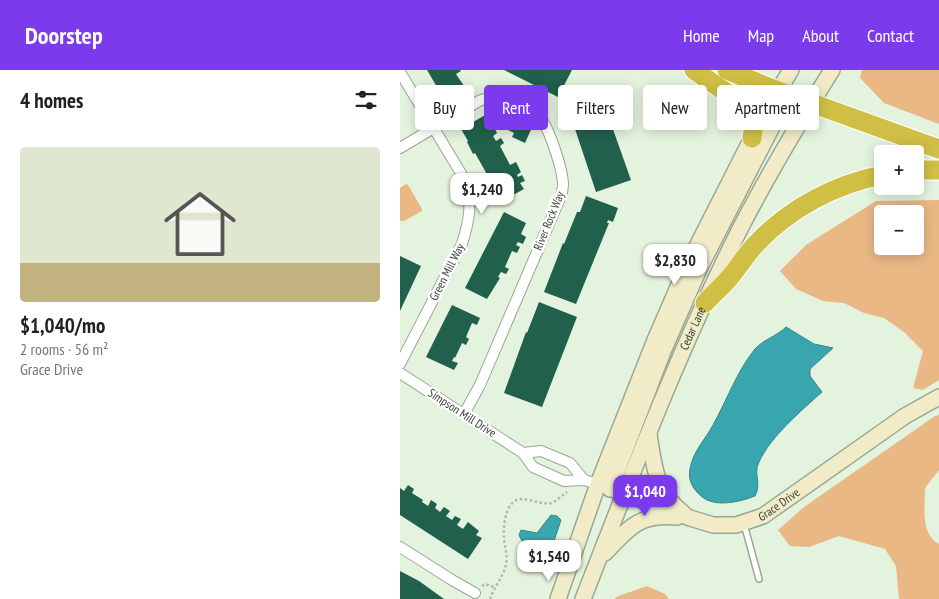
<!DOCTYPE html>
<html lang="en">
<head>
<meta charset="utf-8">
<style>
  :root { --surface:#fff; --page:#f6f6f6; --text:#202124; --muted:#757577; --line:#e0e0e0; --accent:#7c3aed }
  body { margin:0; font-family:"PT Sans Narrow",sans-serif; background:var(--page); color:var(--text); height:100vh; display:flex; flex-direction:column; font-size:19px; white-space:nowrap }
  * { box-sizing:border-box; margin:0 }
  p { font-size:16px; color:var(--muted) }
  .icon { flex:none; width:28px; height:28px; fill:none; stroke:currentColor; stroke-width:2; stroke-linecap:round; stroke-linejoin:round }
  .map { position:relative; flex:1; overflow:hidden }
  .side { display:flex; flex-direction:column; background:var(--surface); width:400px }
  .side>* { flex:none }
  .banner { position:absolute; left:15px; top:15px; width:449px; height:45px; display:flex; gap:10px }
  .fabs { position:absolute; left:474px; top:75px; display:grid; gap:10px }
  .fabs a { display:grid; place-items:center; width:50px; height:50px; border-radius:5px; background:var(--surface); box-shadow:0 2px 12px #0003; font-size:25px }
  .price { position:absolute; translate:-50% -42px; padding:0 11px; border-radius:10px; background:#fff; color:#222; font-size:16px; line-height:32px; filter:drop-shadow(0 1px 2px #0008) }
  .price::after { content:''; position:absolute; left:50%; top:30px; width:15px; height:11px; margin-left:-8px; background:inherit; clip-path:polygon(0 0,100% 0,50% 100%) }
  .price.selected { background:var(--accent); color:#fff }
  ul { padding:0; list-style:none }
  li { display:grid; align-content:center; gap:10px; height:265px; padding:0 20px }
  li+li { border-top:1px solid var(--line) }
  li span { display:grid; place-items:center; height:155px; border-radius:5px; color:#555 }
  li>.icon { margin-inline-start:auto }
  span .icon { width:90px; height:90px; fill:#fffc; stroke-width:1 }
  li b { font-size:21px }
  h2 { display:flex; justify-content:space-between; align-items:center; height:60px; padding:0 20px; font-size:21px }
  .pill { padding:0 18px; border-radius:5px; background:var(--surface); box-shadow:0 2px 12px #0003; font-size:18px; line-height:45px }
  .pill.selected { background:var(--accent); color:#fff }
  header { display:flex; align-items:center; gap:30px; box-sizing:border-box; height:70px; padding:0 25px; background:var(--accent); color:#fff }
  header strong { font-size:24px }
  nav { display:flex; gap:28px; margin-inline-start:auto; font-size:18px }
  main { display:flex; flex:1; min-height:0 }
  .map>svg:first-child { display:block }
  .green { fill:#e9b885; fill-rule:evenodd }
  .water { fill:#39a5af; stroke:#38868a }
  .building { fill:#20604d }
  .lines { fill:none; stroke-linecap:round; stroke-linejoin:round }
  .lane-casing { stroke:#99a793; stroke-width:8 }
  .street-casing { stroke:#99a793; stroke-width:12 }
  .secondary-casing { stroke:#99a793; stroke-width:18 }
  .highway-casing { stroke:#fff; stroke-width:21 }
  .path { stroke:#aebaa9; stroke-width:2.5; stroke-dasharray:2.5 2.5; stroke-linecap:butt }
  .lane { stroke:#fff; stroke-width:5 }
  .street { stroke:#fff; stroke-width:10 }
  .secondary { stroke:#f1ecc7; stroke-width:15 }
  .highway { stroke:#d0bf45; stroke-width:19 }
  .labels { text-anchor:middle; stroke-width:5; stroke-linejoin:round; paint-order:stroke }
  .street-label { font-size:12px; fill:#373c34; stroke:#fff }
</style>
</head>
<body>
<header>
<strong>Doorstep</strong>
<nav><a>Home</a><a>Map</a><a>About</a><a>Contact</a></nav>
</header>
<main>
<section class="side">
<h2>4 homes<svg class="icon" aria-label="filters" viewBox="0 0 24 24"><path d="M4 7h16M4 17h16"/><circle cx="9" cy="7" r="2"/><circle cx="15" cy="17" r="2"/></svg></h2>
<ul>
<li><span style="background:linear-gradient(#dfe7d0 75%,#c2b280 0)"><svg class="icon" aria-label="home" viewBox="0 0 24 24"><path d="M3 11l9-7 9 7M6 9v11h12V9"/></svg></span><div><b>$1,040/mo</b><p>2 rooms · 56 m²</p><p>Grace Drive</p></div></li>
</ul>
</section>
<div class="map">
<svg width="539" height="529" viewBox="0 0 539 529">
  <rect width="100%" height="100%" fill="#e4f3dd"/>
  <g class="green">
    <path d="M462,0H539V54L484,33L460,8Z"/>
    <path d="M6,114L8,115L22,139V141L4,151H0V118Z"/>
    <path d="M539,130V310L523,320L513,318L523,281L504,262L484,248L464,243L444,233L423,231L396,219L380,201L406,175L476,131ZM482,144H515V176H482Z"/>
    <path d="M539,345V400L525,418C525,436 520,464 539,474V529H499L496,496L485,479L439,466L409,477L390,476L378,460L404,437L535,346Z"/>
    <path d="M247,516L265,524L269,529H215L216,527Z"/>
  </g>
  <g class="water">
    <path d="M386,257L414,274L433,278L410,299V306L422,322C401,341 371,366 359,392C353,404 362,413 355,426C340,432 314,438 301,426C292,418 288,410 290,399C293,381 305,370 313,355C327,330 337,301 355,279C364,269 377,266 386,257Z"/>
    <path d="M151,445L157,446L161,450L148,489L142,493L137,492C133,478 124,478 119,465L121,460L137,463Z"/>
  </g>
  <g class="building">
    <path d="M27,0H60L61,1L56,4L68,22L47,34Z"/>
    <path d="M104,0H172L158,27Z"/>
    <path d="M202,16L207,32H205L210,48H209L231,110L196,122L175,59L167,28Z"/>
    <path d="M87,44L90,50L86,52L89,59L94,57L97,63L93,66L96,71L101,68L104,73L100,76L110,95L116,92L121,102L117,105L118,107L122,105L125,111L120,113L124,119L102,131L75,83L73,84L67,72L68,71L61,59Z"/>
    <path d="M111,47L114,48L115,47L133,55L125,73L112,67L114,63L108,60L110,57L107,55Z"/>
    <path d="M186,126L218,138L213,152L208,150L207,153H209L176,234L144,222L163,173L164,174L177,142H180Z"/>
    <path d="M104,142L126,153L121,164L126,167L123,174L118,172L116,175L120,177L117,183L112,181L105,197L109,199L106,204L101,202L98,207L100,208L87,229L65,218Z"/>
    <path d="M0,186L21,196L0,241Z"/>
    <path d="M139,232L177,247L142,337L104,323L126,262L127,263Z"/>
    <path d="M52,235L80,248L77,255L72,253L66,267L69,269L66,275L62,273L55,288L54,287L52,291L58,293L54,300L26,287Z"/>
    <path d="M8,415L14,419L12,423L23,430L22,432L28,436L31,430L37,434L35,438L40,442L44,437L50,441L46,446L52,450L55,446L61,449L57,455L63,459L68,452L79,461L76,465L82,468L68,489L0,445V418L4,421Z"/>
    <path d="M0,501L19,511L44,529H0Z"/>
  </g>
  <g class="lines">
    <g class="lane-casing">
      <path id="lane" d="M344,454L359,509"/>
    </g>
    <g class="street-casing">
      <g id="street">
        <path d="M0,2L65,110C73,133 69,151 62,174L0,294"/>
        <path d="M0,78L79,31C92,25 104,27 116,33C124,37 133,40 139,46C149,57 163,100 163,115C163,118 162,122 161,126L80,315L64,344"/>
        <path d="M0,303L123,383L133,397L164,411L184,410L198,414"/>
        <path d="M123,383L141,381L170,393L184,410"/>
        <path d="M0,477L52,510L75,523"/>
      </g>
    </g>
    <g class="secondary-casing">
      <g id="secondary">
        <path d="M249,364C254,396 255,421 283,443"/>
        <path d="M210,419L264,279L300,197L376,49C379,39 381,32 378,22"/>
        <path id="s1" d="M215,420L290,448L313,455H336L363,446L505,346L539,327"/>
        <path d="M205,483C230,457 238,444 277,447"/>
        <path d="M158,529L198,414L255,270L288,194L352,68L378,21L391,0"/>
        <path id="s2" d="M183,529C232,404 280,277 341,157C369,103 400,51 432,0"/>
      </g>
    </g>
    <g class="highway-casing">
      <g id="highway">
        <path d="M294,0L347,37C354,47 354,57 352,68"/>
        <path d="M327,0L378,21L539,79"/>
        <path d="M515,100H539"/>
        <path d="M305,233C313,224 323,216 331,206C340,195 347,183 357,173C390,138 436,114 482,105"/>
      </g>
    </g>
    <g class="path">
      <path d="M82,516L85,514L94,517"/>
      <path d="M90,529C94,517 104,506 106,494C108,484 104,476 104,467C103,454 106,429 122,429C125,429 130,430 133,431C153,436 151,434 167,422"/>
    </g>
    <use href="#lane" class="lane"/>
    <use href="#street" class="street"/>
    <use href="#secondary" class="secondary"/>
    <use href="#highway" class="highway"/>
  </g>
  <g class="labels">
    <g class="street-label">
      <text transform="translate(149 151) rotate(-68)" y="4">River Rock Way</text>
      <text transform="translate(47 202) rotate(-63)" y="4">Green Mill Way</text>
      <text dy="4" stroke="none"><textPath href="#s2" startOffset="292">Cedar Lane</textPath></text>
      <text transform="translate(62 343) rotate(33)" y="4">Simpson Mill Drive</text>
      <text dy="4" stroke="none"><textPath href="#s1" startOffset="175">Grace Drive</textPath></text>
    </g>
  </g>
</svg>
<div class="fabs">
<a>+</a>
<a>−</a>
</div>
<b class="price" style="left:82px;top:145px">$1,240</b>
<b class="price" style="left:275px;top:216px">$2,830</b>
<b class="price selected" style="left:245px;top:447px">$1,040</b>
<b class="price" style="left:149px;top:512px">$1,540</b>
<div class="banner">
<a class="pill">Buy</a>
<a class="pill selected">Rent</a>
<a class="pill">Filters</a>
<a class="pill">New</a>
<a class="pill">Apartment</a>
</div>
</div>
</main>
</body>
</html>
